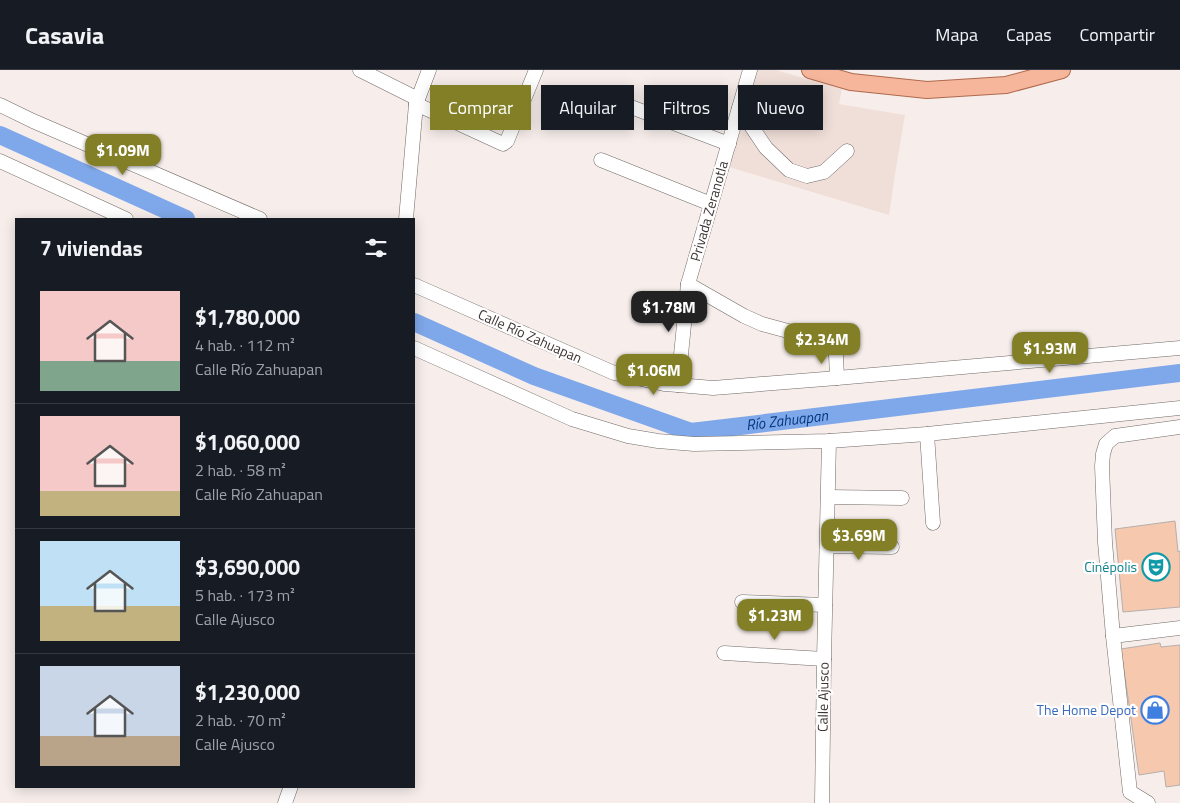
<!DOCTYPE html>
<html lang="es">
<head>
<meta charset="utf-8">
<style>
  :root { --surface:#171b24; --page:#20242c; --text:#f1f3f6; --muted:#9ea1a6; --line:#363941; --accent:#827f27 }
  body { margin:0; font-family:"Titillium Web",sans-serif; background:var(--page); color:var(--text); height:100vh; display:flex; flex-direction:column; font-size:19px; white-space:nowrap }
  * { box-sizing:border-box; margin:0 }
  p { font-size:16px; color:var(--muted) }
  .icon { flex:none; width:28px; height:28px; fill:none; stroke:currentColor; stroke-width:2; stroke-linecap:round; stroke-linejoin:round }
  .map { position:relative; flex:1; overflow:hidden }
  .drawer { position:absolute; left:15px; top:148px; width:400px; height:570px; display:flex; flex-direction:column; background:var(--surface); border-radius:0px; box-shadow:0 2px 12px #0003 }
  .drawer>* { flex:none }
  .hud { position:absolute; left:430px; top:15px; width:475px; height:45px; display:flex; gap:10px }
  .price { position:absolute; translate:-50% -42px; padding:0 11px; border-radius:10px; background:var(--accent); color:#fff; font-size:16px; line-height:32px; filter:drop-shadow(0 1px 2px #0008) }
  .price::after { content:''; position:absolute; left:50%; top:30px; width:15px; height:11px; margin-left:-8px; background:inherit; clip-path:polygon(0 0,100% 0,50% 100%) }
  .price.active { background:#222; color:#fff }
  ul { padding:0; list-style:none }
  li { display:flex; align-items:center; gap:15px; height:125px; padding:0 25px }
  li+li { border-top:1px solid var(--line) }
  li span { display:grid; place-items:center; flex:none; width:140px; height:100px; border-radius:0px; color:#555 }
  li>.icon { margin-inline-start:auto }
  span .icon { width:60px; height:60px; fill:#fffc; stroke-width:1 }
  li b { font-size:21px }
  h2 { display:flex; justify-content:space-between; align-items:center; height:60px; padding:0 25px; font-size:21px }
  .chip { padding:0 18px; border-radius:0px; background:var(--surface); box-shadow:0 2px 12px #0003; font-size:18px; line-height:45px }
  .chip.active { background:var(--accent); color:#fff }
  header { display:flex; align-items:center; gap:30px; box-sizing:border-box; height:70px; padding:0 25px; background:var(--surface); border-bottom:1px solid var(--line) }
  header strong { font-size:24px }
  nav { display:flex; gap:28px; margin-inline-start:auto; font-size:18px }
  .map>svg:first-child { display:block }
  .built { fill:#f0dfd9 }
  .lines { fill:none; stroke-linecap:round; stroke-linejoin:round }
  .river { stroke:#7fa8ea; stroke-width:18 }
  .building { fill:#f6c8ad; stroke:#b6afab }
  .minor-casing { stroke:#716a67; stroke-width:15 }
  .major-casing { stroke:#af694c; stroke-width:18 }
  .minor { stroke:#fff; stroke-width:14 }
  .major { stroke:#f5b69b; stroke-width:16 }
  .labels { text-anchor:middle; stroke-width:4.5; stroke-linejoin:round; paint-order:stroke }
  .street-label { font-size:14px; fill:#393634; stroke:#fffdfd }
  .culture-label { font-size:14px; fill:#0d838f; stroke:#fffdfd; text-anchor:end }
  .shop-label { font-size:14px; fill:#366cbe; stroke:#fffdfd; text-anchor:end }
  .water-label { font-size:15px; font-style:italic; fill:#043782; stroke:#fffdfd }
</style>
</head>
<body>
<header>
<strong>Casavia</strong>
<nav><a>Mapa</a><a>Capas</a><a>Compartir</a></nav>
</header>
<div class="map">
<svg width="1180" height="733" viewBox="0 0 1180 733">
  <rect width="100%" height="100%" fill="#f7eeeb"/>
  <path class="built" d="M755,0H776L842,19L839,34L905,45L896,98L889,145L729,97Z"/>
  <g class="lines">
    <g class="river">
      <path d="M0,65L186,149"/>
      <path id="s1" d="M414,252L534,306L691,362L1180,303"/>
    </g>
  </g>
  <g class="building">
    <path d="M1175,451L1178,482L1180,481V537L1123,542L1115,459Z"/>
    <path d="M1160,573L1161,577L1180,575V715L1166,717L1164,701L1139,705L1121,579Z"/>
  </g>
  <g class="lines">
    <g class="minor-casing">
      <g id="minor">
        <path d="M360,0L418,29"/>
        <path d="M416,34L503,74L507,71L536,0"/>
        <path d="M0,35L33,51L260,149"/>
        <path d="M631,37L729,74"/>
        <path d="M739,38L766,78L789,100L807,106L824,102L847,81"/>
        <path d="M601,90L711,134"/>
        <path d="M0,91L126,149"/>
        <path d="M406,149L416,34L429,0"/>
        <path d="M688,214L744,246L762,254L821,270L832,276L836,285L837,308"/>
        <path d="M414,215L614,303L664,314L678,315L713,318L837,308L1180,278"/>
        <path d="M414,278L572,349L628,366L658,371L694,374L829,371L927,364L1180,338"/>
        <path d="M678,315L688,214L750,0"/>
        <path d="M1180,357L1115,366L1106,374L1103,384L1102,396L1105,472L1113,566L1180,558"/>
        <path d="M927,364L933,453"/>
        <path d="M828,427L902,428"/>
        <path d="M827,476L892,477"/>
        <path d="M742,532L825,535"/>
        <path d="M1113,566L1130,722L1148,733"/>
        <path d="M724,583L824,589"/>
        <path d="M285,733L291,716"/>
        <path d="M822,733L824,589L829,371"/>
      </g>
    </g>
    <g class="major-casing">
      <path id="major" d="M810,0L851,12L927,20L1006,15L1062,0"/>
    </g>
    <use href="#minor" class="minor"/>
    <use href="#major" class="major"/>
  </g>
  <defs>
    <g id="theatre-ring" transform="scale(1.4375)"><circle r="9.5" fill="#fffdfd" stroke="#0f9aa8" stroke-width="1.5"/><path d="M-5-5.5Q0-4 5-5.5V0Q5 5 0 6Q-5 5-5 0ZM-3.3-2.5H-1v1.5H-3.3ZM1-2.5H3.3v1.5H1ZM-2.8 1Q0 5.5 2.8 1Z" fill="#0f9aa8"/></g>
    <g id="shop-ring" transform="scale(1.4375)"><circle r="9.5" fill="#fffdfd" stroke="#3f7fe0" stroke-width="1.5"/><path d="M-5-2.5h2.3a2.7 3.5 0 0 1 5.4 0H5L5.5 6h-11ZM-1.5-2.5h3a1.5 2.3 0 0 0-3 0Z" fill="#3f7fe0"/></g>
  </defs>
  <g fill-rule="evenodd">
    <use href="#theatre-ring" x="1156" y="497"/>
    <use href="#shop-ring" x="1155" y="640"/>
  </g>
  <g class="labels">
    <g class="street-label">
      <text transform="translate(709 141) rotate(-74)" y="5">Privada Zeranotla</text>
      <text transform="translate(530 266) rotate(24)" y="5">Calle Río Zahuapan</text>
      <text transform="translate(823 627) rotate(-89)" y="5">Calle Ajusco</text>
    </g>
    <g class="culture-label">
      <text x="1137" y="502">Cinépolis</text>
    </g>
    <g class="shop-label">
      <text x="1136" y="645">The Home Depot</text>
    </g>
    <g class="water-label">
      <text dy="5" stroke="none"><textPath href="#s1" startOffset="395">Río Zahuapan</textPath></text>
    </g>
  </g>
</svg>
<b class="price" style="left:123px;top:106px">$1.09M</b>
<b class="price active" style="left:669px;top:263px">$1.78M</b>
<b class="price" style="left:822px;top:295px">$2.34M</b>
<b class="price" style="left:1050px;top:304px">$1.93M</b>
<b class="price" style="left:654px;top:326px">$1.06M</b>
<b class="price" style="left:859px;top:491px">$3.69M</b>
<b class="price" style="left:775px;top:571px">$1.23M</b>
<div class="hud">
<a class="chip active">Comprar</a>
<a class="chip">Alquilar</a>
<a class="chip">Filtros</a>
<a class="chip">Nuevo</a>
</div>
<section class="drawer">
<h2>7 viviendas<svg class="icon" aria-label="filters" viewBox="0 0 24 24"><path d="M4 7h16M4 17h16"/><circle cx="9" cy="7" r="2"/><circle cx="15" cy="17" r="2"/></svg></h2>
<ul>
<li><span style="background:linear-gradient(#f6c9c9 70%,#7fa58c 0)"><svg class="icon" aria-label="home" viewBox="0 0 24 24"><path d="M3 11l9-7 9 7M6 9v11h12V9"/></svg></span><div><b>$1,780,000</b><p>4 hab. · 112 m²</p><p>Calle Río Zahuapan</p></div></li>
<li><span style="background:linear-gradient(#f6c9c9 75%,#c2b280 0)"><svg class="icon" aria-label="home" viewBox="0 0 24 24"><path d="M3 11l9-7 9 7M6 9v11h12V9"/></svg></span><div><b>$1,060,000</b><p>2 hab. · 58 m²</p><p>Calle Río Zahuapan</p></div></li>
<li><span style="background:linear-gradient(#bfe0f5 65%,#c2b280 0)"><svg class="icon" aria-label="home" viewBox="0 0 24 24"><path d="M3 11l9-7 9 7M6 9v11h12V9"/></svg></span><div><b>$3,690,000</b><p>5 hab. · 173 m²</p><p>Calle Ajusco</p></div></li>
<li><span style="background:linear-gradient(#c9d6e8 70%,#b9a48a 0)"><svg class="icon" aria-label="home" viewBox="0 0 24 24"><path d="M3 11l9-7 9 7M6 9v11h12V9"/></svg></span><div><b>$1,230,000</b><p>2 hab. · 70 m²</p><p>Calle Ajusco</p></div></li>
</ul>
</section>
</div>
</body>
</html>
